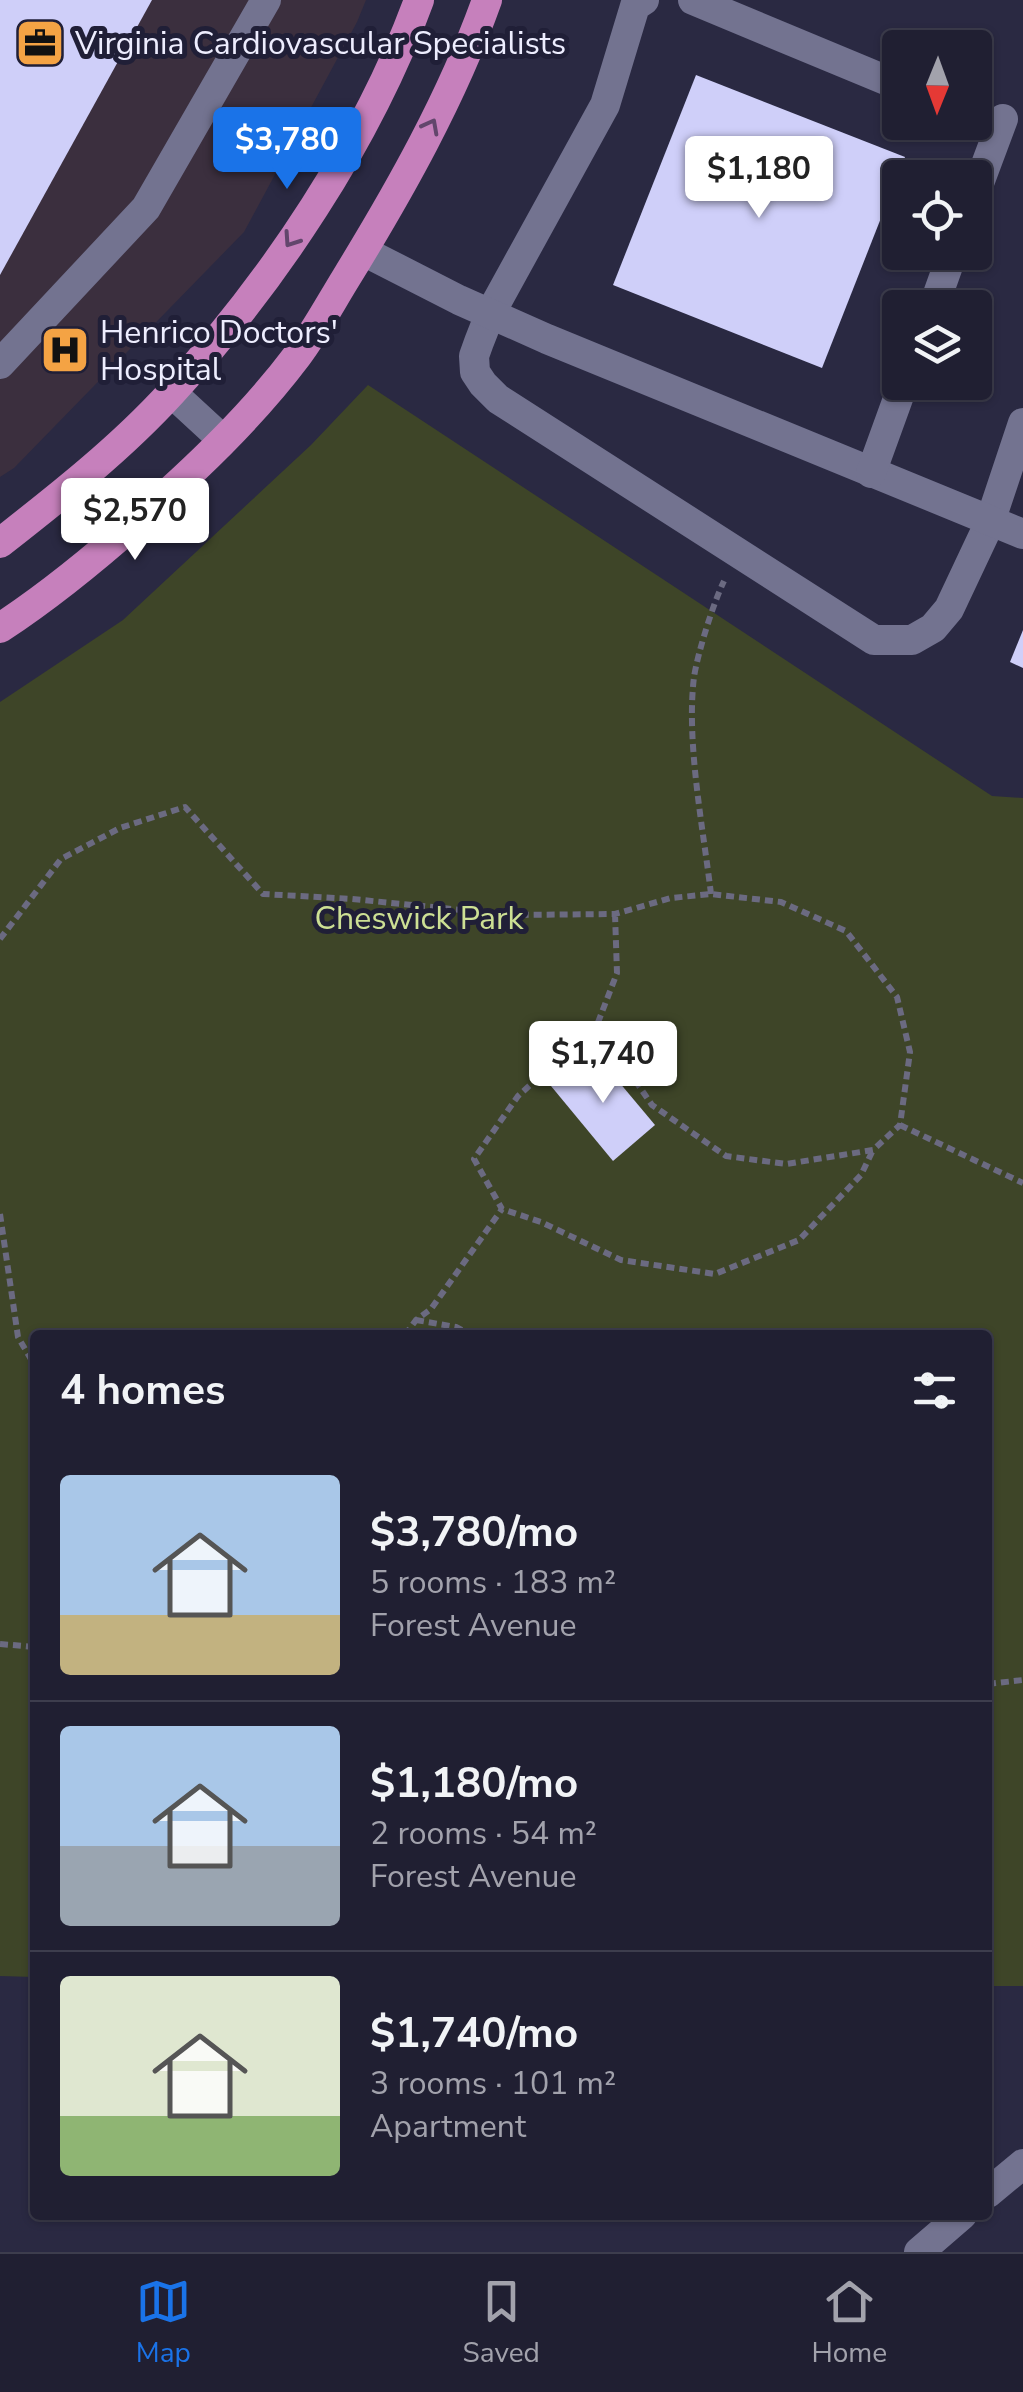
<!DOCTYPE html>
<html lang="en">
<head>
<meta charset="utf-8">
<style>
  :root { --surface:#201f32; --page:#28273a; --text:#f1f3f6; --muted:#a2a2ac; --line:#3d3d4d; --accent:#1a73e8 }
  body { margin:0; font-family:"Nunito Sans",sans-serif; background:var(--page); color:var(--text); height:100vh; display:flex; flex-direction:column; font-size:38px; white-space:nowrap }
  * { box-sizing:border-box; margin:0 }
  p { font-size:32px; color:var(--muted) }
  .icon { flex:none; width:55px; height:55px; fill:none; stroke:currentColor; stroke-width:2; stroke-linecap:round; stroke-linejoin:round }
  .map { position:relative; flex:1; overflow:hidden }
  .drawer { position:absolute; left:30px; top:1330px; width:962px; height:890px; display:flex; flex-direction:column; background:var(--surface); border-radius:10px; box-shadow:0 2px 8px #0004,0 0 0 2px var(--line) }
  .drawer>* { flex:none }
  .needle { width:65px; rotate:181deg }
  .tools { position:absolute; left:882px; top:30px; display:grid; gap:20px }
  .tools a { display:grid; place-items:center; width:110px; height:110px; border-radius:10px; background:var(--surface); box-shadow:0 2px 8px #0004,0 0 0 2px var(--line); font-size:50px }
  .price { position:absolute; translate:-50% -85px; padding:0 22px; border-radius:10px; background:#fff; color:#222; font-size:32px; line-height:65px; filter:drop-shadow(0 2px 5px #0008) }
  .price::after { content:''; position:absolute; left:50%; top:60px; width:30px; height:22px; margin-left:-15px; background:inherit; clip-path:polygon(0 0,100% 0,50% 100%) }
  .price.active { background:var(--accent); color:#fff }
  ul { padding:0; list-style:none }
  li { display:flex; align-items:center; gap:30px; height:250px; padding:0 30px }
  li+li { border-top:2px solid var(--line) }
  li span { display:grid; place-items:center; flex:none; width:280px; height:200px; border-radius:10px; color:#555 }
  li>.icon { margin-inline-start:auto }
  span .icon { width:120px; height:120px; fill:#fffc; stroke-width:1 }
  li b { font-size:42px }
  h2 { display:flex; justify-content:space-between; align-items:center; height:120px; padding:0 30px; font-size:42px }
  .menu { display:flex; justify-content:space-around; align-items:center; height:140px; border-top:2px solid var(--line); background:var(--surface); font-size:28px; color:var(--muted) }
  .menu a { display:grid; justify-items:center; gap:5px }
  .menu .active { color:var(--accent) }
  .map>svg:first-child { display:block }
  .medical { fill:#3b2f3e }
  .green { fill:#3e4528 }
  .building { fill:#cfcff9 }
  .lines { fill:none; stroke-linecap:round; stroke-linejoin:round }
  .path { stroke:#6b6a81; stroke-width:6; stroke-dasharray:8 5; stroke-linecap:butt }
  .minor { stroke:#737390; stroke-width:30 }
  .major { stroke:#c680bc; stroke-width:30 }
  .oneway { stroke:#62466c }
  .labels { text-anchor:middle; stroke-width:10; stroke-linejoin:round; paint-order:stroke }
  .poi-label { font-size:32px; fill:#ededfe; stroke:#201f37; text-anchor:start }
  .park-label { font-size:32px; fill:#cde094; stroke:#201f37 }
</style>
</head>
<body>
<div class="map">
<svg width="1023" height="2252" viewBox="0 0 1023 2252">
  <rect width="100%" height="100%" fill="#2a2942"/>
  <path class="medical" d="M0,0H366L357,22L244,232L14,468L0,477Z"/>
  <path class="green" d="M368,385L992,796L1023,798V1986H988V1335H35V1977L0,1976V702L123,620L311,445Z"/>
  <g class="building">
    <path d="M0,0H152L0,275Z"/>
    <path d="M696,75L905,157L822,368L613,285Z"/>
    <path d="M1023,630V668L1010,662Z"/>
    <path d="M593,1051L655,1125L613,1161L551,1086Z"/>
  </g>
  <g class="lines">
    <g class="path">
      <path d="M711,894C703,827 686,742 694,677C698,652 713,604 724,581"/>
      <path d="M0,939L61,859L120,828L185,807L263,894L352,899L512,915L615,914L671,898L711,894L781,902L846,931L897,997L910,1052L900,1125L873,1150L786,1164L726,1156L652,1105L597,1025L617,973L615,914"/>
      <path d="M597,1025L518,1096L474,1159L502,1209L541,1222L621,1260L715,1274L799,1240L861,1175L873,1150"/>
      <path d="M900,1125L1023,1183"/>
      <path d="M0,1214L18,1337L35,1366"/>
      <path d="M416,1320L456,1327L471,1335"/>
      <path d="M405,1335L416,1320L431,1309L502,1209"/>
      <path d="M0,1644L35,1647"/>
      <path d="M988,1684L1023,1680"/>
    </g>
    <g class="minor">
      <path d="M644,0L635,6L605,105L490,314L479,342L474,356L475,372L483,384L498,399L874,640H912L933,628L949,609L990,522L1023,423"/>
      <path d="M693,0L900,86"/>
      <path d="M975,194L1003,119"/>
      <path d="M363,251L459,300L547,339L1023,534"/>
      <path d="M933,308L953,252"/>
      <path d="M0,364L146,208L266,0"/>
      <path d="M172,393L223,440"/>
      <path d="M871,473L904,382"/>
      <path d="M988,2193L1023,2164"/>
      <path d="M919,2252L962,2215"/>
    </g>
    <g class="major">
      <path d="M0,543C60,496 121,448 172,392C273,282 368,140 419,0"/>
      <path d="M0,628C49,596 94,559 138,520C195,470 251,417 297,356C315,332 330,304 346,278C400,190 452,98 487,0"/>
    </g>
  </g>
  <defs><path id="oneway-chevron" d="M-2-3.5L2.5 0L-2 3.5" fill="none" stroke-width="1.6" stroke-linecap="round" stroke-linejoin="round" transform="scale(2.5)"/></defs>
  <g class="oneway">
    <use href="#oneway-chevron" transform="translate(431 126) rotate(-62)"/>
    <use href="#oneway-chevron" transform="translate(291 240) rotate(124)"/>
  </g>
  <defs>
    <g id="office-square" transform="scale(2.5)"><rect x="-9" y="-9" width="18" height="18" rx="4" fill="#f4a344" stroke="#201f37"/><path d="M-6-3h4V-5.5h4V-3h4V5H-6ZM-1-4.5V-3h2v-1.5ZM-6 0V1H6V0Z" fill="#111"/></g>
    <g id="hospital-square" transform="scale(2.5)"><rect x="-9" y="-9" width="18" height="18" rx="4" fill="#f4a344" stroke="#201f37"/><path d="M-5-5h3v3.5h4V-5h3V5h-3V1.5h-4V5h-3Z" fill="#111"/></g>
  </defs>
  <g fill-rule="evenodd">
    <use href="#office-square" x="40" y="43"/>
    <use href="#hospital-square" x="65" y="350"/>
  </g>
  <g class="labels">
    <g class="poi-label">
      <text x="75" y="54">Virginia Cardiovascular Specialists</text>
      <text x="100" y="343">Henrico Doctors'<tspan x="100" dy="37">Hospital</tspan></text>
    </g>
    <g class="park-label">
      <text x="419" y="929">Cheswick Park</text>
    </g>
  </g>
</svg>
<div class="tools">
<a><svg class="needle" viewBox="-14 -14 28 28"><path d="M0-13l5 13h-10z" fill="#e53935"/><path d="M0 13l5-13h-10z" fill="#a2a2ac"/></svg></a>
<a><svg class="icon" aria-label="locate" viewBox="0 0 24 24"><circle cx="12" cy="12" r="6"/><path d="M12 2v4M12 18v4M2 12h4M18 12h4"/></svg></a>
<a><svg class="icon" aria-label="layers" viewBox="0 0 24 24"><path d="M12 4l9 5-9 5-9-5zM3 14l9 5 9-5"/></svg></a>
</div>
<b class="price active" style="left:287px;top:192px">$3,780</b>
<b class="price" style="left:759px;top:221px">$1,180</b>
<b class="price" style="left:135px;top:563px">$2,570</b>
<b class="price" style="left:603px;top:1106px">$1,740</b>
<section class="drawer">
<h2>4 homes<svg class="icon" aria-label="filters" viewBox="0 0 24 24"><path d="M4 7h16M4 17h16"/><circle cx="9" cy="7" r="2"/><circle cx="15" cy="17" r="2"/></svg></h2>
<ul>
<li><span style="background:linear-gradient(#a9c7e8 70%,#c2b280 0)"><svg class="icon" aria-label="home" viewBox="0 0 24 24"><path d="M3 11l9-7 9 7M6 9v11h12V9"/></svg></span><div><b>$3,780/mo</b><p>5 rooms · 183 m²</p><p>Forest Avenue</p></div></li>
<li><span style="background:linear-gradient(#a9c7e8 60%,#9aa5b1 0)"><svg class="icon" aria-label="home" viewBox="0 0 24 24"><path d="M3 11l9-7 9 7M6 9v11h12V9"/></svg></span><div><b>$1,180/mo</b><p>2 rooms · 54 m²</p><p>Forest Avenue</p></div></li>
<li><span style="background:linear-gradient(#dfe7d0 70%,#8fb573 0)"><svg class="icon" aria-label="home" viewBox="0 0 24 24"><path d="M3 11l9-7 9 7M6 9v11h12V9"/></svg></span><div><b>$1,740/mo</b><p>3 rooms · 101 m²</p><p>Apartment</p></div></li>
</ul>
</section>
</div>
<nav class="menu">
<a class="active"><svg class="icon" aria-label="map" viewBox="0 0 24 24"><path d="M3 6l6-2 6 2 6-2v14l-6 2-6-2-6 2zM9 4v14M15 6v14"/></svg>Map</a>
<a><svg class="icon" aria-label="saved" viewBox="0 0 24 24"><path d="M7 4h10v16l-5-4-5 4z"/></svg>Saved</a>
<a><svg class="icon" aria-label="home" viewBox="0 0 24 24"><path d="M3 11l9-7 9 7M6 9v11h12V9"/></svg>Home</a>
</nav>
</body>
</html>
